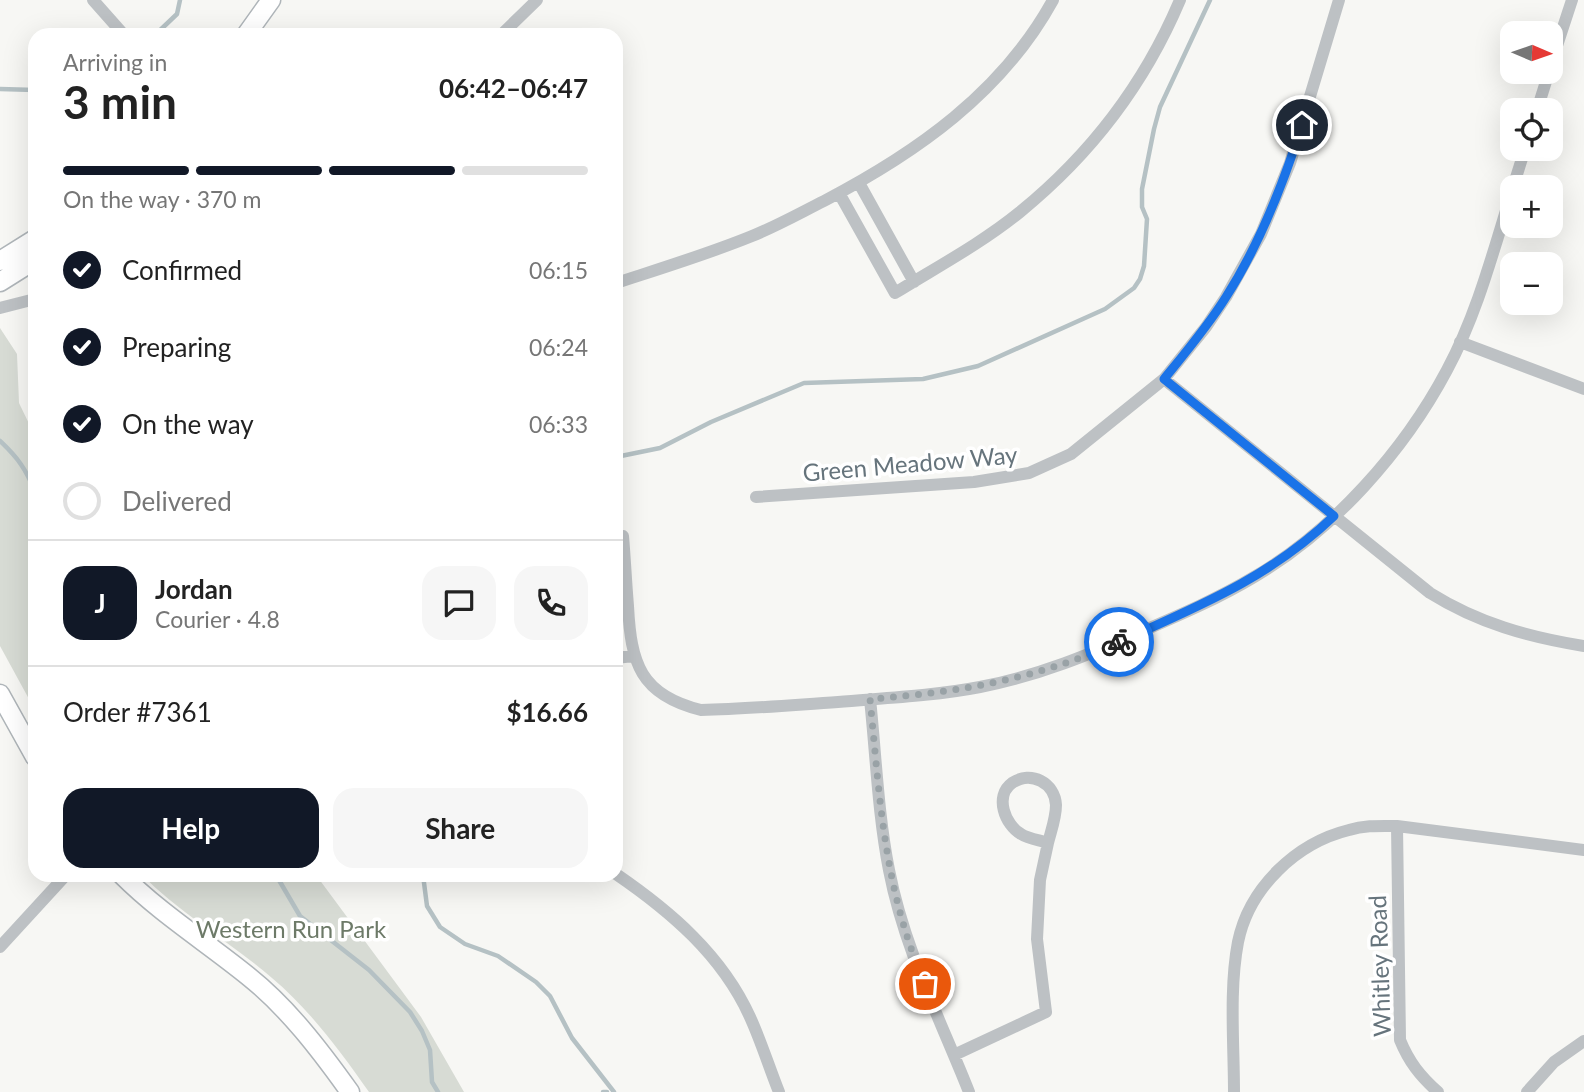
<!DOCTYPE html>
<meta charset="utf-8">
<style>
:root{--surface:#fff;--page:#f6f6f6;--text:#222;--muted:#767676;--line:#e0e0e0;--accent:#111827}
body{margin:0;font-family:Lato,sans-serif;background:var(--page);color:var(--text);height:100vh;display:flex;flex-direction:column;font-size:26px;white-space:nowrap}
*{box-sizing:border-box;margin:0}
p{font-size:23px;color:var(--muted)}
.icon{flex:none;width:38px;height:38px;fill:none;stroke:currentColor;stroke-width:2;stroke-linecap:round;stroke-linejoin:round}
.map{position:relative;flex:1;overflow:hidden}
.details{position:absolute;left:28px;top:28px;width:595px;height:854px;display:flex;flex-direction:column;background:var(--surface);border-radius:21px;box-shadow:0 7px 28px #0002}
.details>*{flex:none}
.needle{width:46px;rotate:92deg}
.controls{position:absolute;left:1500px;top:21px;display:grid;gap:14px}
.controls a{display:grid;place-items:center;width:63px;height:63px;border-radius:14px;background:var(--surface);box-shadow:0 7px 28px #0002;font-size:35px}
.pin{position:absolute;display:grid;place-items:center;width:60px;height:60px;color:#fff;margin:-30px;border:4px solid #fff;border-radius:50%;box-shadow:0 2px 7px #0007}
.courier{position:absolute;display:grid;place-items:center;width:70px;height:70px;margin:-35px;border:5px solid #1a73e8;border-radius:50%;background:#fff;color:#222;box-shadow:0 2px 9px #0007}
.head em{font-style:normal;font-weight:700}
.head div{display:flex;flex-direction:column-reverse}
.head{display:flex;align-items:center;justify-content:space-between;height:119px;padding:0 35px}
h1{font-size:46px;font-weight:700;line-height:52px}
.bar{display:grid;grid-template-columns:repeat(4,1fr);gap:10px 7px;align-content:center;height:84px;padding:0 35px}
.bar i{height:9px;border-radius:5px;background:var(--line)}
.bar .active{background:var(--accent)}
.bar p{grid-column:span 4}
.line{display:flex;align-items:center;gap:18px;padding:0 35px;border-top:2px solid var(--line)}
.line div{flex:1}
.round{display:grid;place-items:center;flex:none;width:74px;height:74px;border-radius:21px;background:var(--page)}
ol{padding:0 35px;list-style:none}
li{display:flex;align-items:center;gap:21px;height:77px}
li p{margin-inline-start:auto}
li .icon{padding:7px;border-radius:50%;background:var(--accent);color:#fff;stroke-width:4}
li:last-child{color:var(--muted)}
li i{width:38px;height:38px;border:4px solid var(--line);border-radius:50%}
.cta{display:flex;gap:14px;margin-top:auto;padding:14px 35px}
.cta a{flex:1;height:80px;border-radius:21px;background:var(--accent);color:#fff;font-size:28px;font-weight:700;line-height:80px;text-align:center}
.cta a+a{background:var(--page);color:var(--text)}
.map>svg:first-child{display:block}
</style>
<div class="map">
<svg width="1584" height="1092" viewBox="0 0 1584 1092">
<rect width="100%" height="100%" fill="#f7f7f4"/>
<path fill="#d7dbd4" d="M0,328l17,26 2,49 16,33v274l-35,-64z
M142,875h174l105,142 43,75h-95c-28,-40 -59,-82 -97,-114 -42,-36 -91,-64 -130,-103z"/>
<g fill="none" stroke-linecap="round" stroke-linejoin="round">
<path stroke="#b5c1c4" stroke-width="4.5" d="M155,35l22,-21 3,-14
M0,89l35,1
M0,441c18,17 26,28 35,51
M616,457l44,-9 51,-26 93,-39 119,-4 55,-13 127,-57 29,-21 6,-9 4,-13 3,-47 -5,-12v-18l12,-60 6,-22 50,-107
M276,875l24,41 69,54 41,42 12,19 8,19 2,32 6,10
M423,875l4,31 13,21 25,17 33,12 38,26 14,14 22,42 42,54
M603,1092h4"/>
<defs>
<path id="secondary" d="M246,35l25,-35
M0,261l35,-22
M0,282l35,-22
M0,694l35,63
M122,875c38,38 84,67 126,101 40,32 72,74 102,116"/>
</defs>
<use href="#secondary" stroke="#afb5b9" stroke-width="21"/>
<path stroke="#bdc1c4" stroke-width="12" d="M93,0l31,35
M501,35l36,-35
M1550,67l22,-67
M1537,110l12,-38
M859,183l55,99
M1513,187l12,-38
M839,193l56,100c42,-26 87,-50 125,-81 70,-57 125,-129 160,-212
M616,283c46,-15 92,-29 136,-47 25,-10 48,-23 72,-35 92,-48 178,-108 229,-201
M0,308l35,-9
M1460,342l124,47
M1164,379l266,214c48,30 98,44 154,53
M756,497l218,-15 55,-9 42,-19 93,-75 42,-52 20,-30 35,-63 29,-71 49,-163
M623,536c2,23 3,47 5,70 3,57 12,89 73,104 45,-1 91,-5 137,-8 47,-4 95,-6 142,-15 58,-11 111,-33 165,-57 37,-16 74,-32 109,-53 79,-46 150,-126 193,-207 30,-56 46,-118 65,-179
M616,658l17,-2
M870,699c6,57 8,115 19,171 15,78 51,149 80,222
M1397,826l3,214c9,22 20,36 38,52
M616,874c54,37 106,81 134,143 11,24 19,50 29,75
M0,947l66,-72
M954,1055l92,-43 -9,-73 3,-59 8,-37c-9,-3 -19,-4 -27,-9 -16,-9 -27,-38 -9,-51 19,-13 43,0 44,22 0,13 -5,26 -8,38
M1234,1092c0,-48 -5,-103 4,-150 11,-54 58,-99 111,-112 16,-5 32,-4 48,-4l187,24
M1527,1092l27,-30 30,-21"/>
<use href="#secondary" stroke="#fff" stroke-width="18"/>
</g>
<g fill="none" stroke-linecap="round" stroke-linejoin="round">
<path stroke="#99a2a6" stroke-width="7" stroke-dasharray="0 12.6" d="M925,984c-41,-94 -45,-184 -55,-285 91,-7 166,-20 249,-57"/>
<path stroke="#1a73e8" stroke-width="9" d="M1119,642c80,-36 150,-64 215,-126l-170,-137c22,-27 44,-53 62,-82 34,-53 57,-112 76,-172"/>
</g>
<g text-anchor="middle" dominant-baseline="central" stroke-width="7" stroke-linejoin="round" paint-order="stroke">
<g font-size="24" fill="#66747c" stroke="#fff">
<text transform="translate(910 463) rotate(-5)">Green Meadow Way</text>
<text transform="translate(1379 966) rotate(-92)">Whitley Road</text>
</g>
<g font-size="24" fill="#6d7a68" stroke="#fff">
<text x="291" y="928">Western Run Park</text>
</g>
</g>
</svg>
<div class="controls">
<a><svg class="needle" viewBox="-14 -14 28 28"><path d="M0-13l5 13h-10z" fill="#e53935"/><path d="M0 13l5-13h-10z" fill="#767676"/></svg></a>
<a><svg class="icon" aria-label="locate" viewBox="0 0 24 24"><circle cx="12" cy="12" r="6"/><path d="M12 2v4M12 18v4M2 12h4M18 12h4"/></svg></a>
<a>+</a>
<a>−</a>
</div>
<div class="pin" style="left:925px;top:984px;background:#ea580c"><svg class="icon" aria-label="bag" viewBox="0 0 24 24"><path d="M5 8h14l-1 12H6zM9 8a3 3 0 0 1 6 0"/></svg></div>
<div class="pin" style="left:1302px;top:125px;background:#1f2937"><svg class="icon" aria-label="home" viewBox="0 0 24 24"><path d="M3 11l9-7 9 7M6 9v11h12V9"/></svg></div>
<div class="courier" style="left:1119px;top:642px"><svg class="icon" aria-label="bike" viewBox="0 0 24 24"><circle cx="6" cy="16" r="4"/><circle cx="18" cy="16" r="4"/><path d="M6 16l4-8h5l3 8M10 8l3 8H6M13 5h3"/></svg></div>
<section class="details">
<div class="head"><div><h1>3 min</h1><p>Arriving in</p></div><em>06:42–06:47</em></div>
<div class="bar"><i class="active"></i><i class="active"></i><i class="active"></i><i></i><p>On the way · 370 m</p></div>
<ol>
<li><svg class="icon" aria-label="check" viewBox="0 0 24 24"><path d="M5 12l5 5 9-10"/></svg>Confirmed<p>06:15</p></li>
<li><svg class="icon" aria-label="check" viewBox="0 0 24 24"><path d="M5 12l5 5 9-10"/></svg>Preparing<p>06:24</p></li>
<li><svg class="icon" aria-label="check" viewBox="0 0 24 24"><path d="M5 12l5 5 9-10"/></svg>On the way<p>06:33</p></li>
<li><i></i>Delivered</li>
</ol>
<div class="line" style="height:126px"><b class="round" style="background:var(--accent);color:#fff">J</b><div><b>Jordan</b><p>Courier · 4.8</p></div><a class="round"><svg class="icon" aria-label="chat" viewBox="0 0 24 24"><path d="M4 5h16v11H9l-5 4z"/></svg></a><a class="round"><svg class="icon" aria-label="phone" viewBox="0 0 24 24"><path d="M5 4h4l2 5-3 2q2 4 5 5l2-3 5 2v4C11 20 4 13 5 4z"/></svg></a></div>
<div class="line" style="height:91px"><div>Order #7361</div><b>$16.66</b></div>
<div class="cta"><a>Help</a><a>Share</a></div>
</section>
</div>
